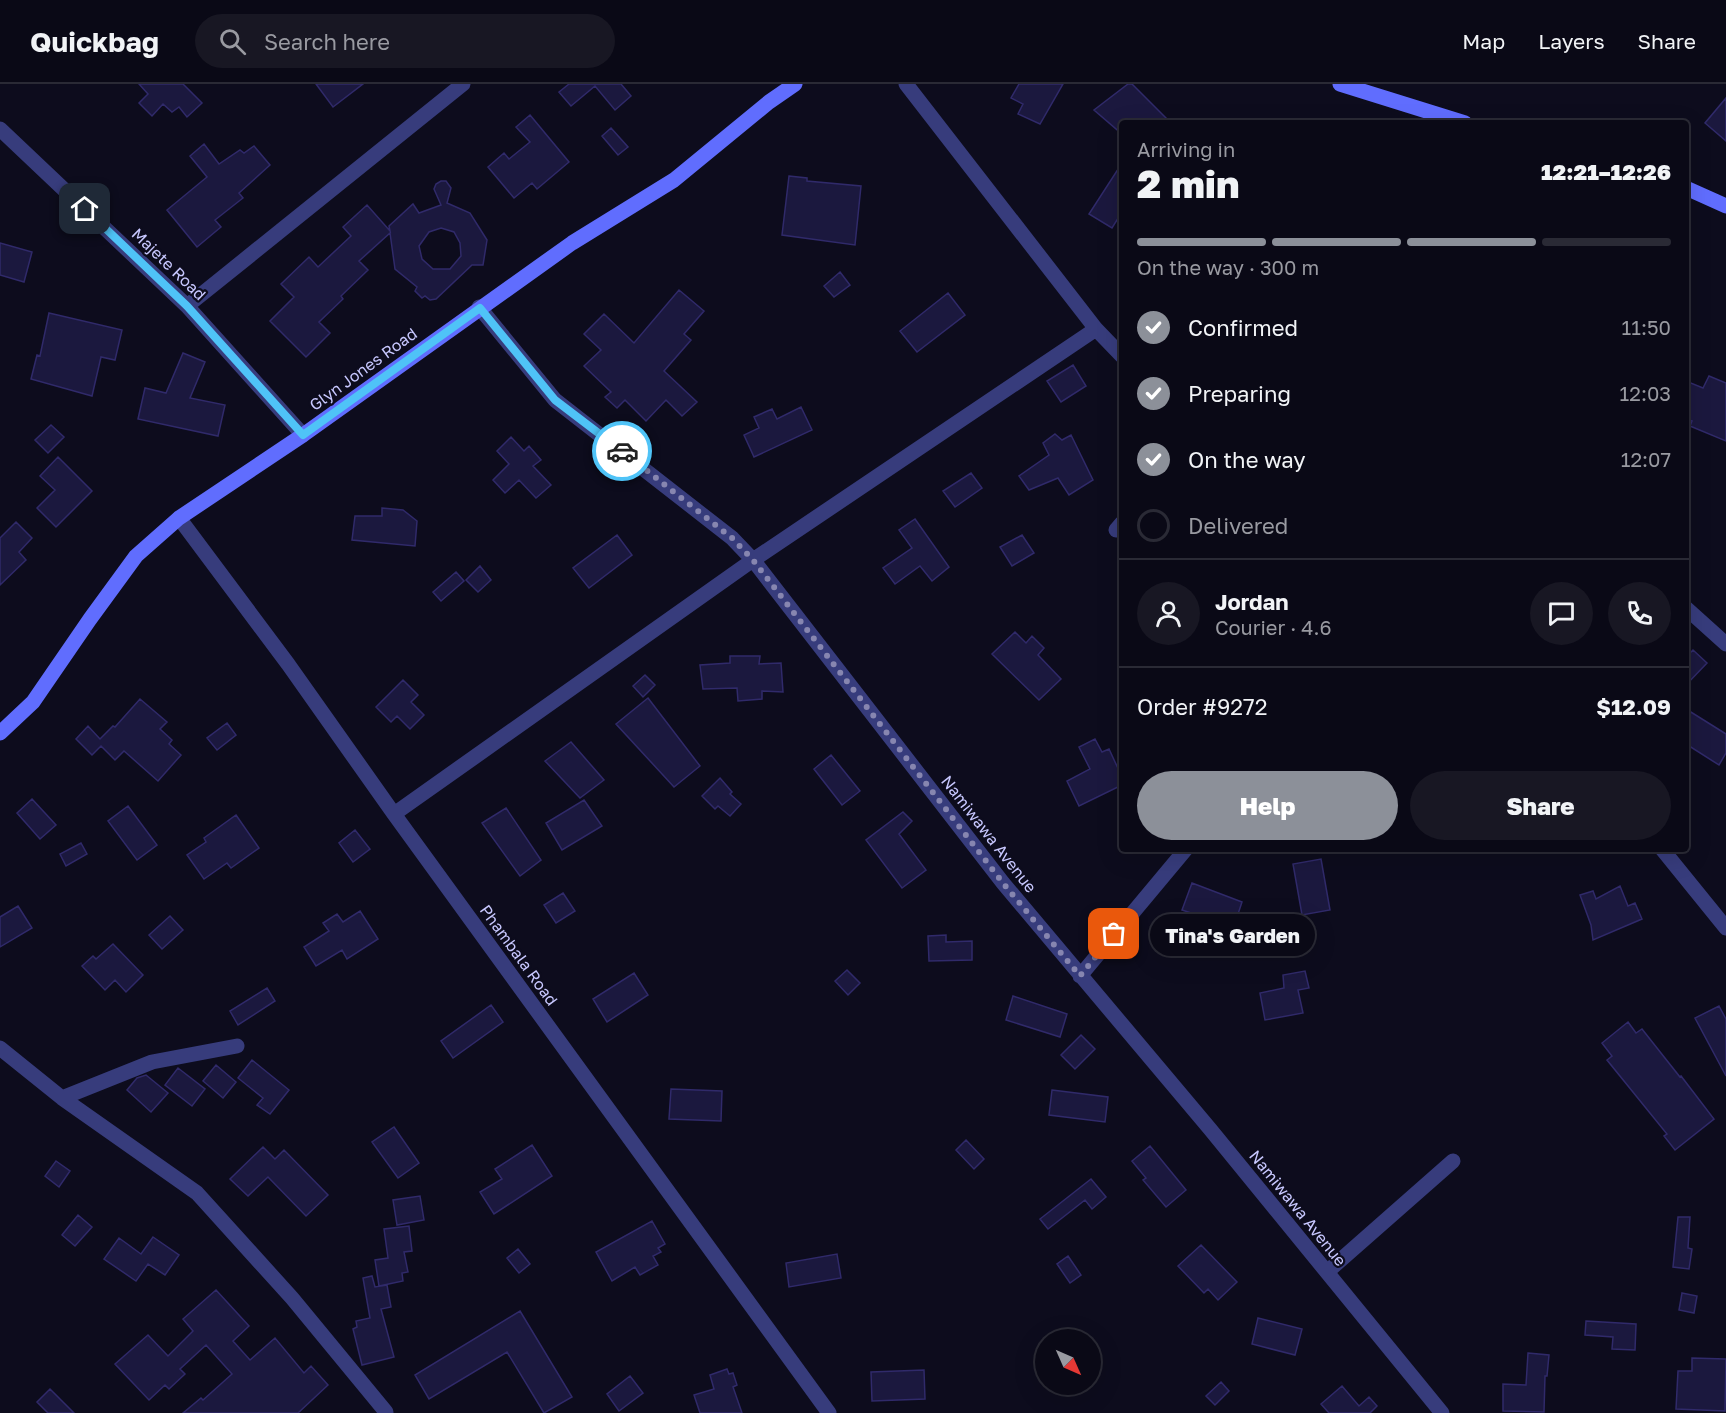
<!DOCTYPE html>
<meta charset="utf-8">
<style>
:root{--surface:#0a0916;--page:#181723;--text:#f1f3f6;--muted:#999aa1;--line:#2a2a35;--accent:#8c9099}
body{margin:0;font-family:"Golos Text",sans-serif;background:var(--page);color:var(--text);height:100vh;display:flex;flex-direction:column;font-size:22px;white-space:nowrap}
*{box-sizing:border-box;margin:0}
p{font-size:20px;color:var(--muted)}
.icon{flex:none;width:33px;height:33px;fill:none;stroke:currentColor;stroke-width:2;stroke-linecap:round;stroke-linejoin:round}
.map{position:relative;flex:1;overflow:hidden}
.side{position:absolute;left:1119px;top:36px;width:570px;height:732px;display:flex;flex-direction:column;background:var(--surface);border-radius:6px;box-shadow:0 6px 24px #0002,0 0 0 2px var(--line)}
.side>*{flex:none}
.needle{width:39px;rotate:135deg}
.buttons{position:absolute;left:1035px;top:1245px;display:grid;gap:12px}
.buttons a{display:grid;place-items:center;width:66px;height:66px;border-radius:50%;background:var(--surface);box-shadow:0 6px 24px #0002,0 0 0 2px var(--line);font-size:30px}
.pin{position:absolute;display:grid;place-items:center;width:51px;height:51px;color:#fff;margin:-26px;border-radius:12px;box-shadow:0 3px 9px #0006}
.courier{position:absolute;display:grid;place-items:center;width:60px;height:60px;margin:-30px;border:4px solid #4fc3f7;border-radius:50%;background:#fff;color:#222;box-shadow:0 2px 8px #0007}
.bubble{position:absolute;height:42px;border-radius:21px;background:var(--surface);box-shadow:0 6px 24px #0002,0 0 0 2px var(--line);font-size:20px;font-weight:800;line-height:42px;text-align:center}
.summary em{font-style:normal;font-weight:800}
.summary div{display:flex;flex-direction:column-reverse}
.summary{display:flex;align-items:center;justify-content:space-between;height:102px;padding:0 18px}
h1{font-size:39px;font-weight:800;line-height:45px}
.bar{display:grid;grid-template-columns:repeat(4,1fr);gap:9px 6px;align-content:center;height:72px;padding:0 18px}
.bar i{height:8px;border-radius:4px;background:var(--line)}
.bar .active{background:var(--accent)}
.bar p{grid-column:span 4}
.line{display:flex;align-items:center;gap:15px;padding:0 18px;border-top:2px solid var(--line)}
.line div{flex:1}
.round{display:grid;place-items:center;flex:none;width:63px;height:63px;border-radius:32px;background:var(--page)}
ol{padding:0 18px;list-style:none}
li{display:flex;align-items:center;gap:18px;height:66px}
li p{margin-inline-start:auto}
li .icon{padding:6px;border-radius:50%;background:var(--accent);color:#fff;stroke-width:4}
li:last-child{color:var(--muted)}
li i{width:33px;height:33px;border:3px solid var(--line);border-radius:50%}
.primary-button{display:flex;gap:12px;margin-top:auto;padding:12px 18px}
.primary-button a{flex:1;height:69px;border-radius:36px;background:var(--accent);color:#fff;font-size:24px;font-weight:800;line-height:69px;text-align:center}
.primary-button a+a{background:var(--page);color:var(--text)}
header{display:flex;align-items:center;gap:36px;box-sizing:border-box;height:84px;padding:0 30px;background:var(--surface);border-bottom:2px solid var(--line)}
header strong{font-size:28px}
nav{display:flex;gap:33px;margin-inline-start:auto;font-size:21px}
.search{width:420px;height:54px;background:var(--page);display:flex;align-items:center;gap:15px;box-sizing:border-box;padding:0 21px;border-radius:33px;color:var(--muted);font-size:22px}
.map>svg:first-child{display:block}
</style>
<header>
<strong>Quickbag</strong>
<div class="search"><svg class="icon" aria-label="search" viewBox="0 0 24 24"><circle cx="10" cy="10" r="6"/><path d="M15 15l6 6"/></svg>Search here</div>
<nav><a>Map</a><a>Layers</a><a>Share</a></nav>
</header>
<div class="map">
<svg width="1726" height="1329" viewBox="0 0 1726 1329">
<rect width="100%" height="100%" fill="#0d0c1d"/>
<path fill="#1b183e" stroke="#302a6a" stroke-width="1.5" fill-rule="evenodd" d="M139,0h44l19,19 -15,14 -8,-10 -7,5 -9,-8 -11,12 -13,-13 9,-9z
M316,0h47l-30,23z
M569,0h52l10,12 -16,14 -20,-24 -24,20 -12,-14z
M1019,0h44l-23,40 -22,-10 5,-10 -12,-6z
M1128,0h4l39,39h-49v11l-28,-24z
M1726,14v43l-21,-18z
M530,31l39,47 -32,27 -5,-6 -18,15 -26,-31 16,-14 5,6 21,-17 -14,-15z
M611,44l17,19 -10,8 -16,-19z
M204,60l15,20 21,-14 4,3 10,-7 16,19 -31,28 4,5 -28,22 6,7 -24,20 -30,-37 40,-33 -17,-21z
M1122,79v49l-10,16 -23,-14z
M789,92l18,2v3l54,5 -6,59 -73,-10z
M441,97h5l5,7 -4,15 23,10 17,27 -4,25h-11l-36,34 -6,1 -5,-4 -3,2 -7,-7 2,-4 -22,-18 -5,-36 -31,28 9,9 -27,26 2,3 -24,23 11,11 -24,24 -36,-36 24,-24 -13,-13 28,-27 9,10 33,-31 -8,-9 24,-22 23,26 -1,-5 24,-22 6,9 22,-8 -7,-16 2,-5zM441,144l13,4 6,11 1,13 -11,13h-17l-11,-10 -3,-13 10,-14z
M0,159l32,9 -8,30 -24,-7z
M840,188l10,13 -16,12 -10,-11z
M679,206l25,21 -20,23 7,6 -27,31 33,31 -15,14 -16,-16 -20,21 -21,-21 -8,8 -12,-11 6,-5 -27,-26 17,-16 -17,-16 20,-20 30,29z
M948,209l17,22 -48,37 -17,-21z
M49,229l73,17 -7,30 -14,-3 -9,39 -61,-17 6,-24 3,1z
M183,269l22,9 -15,36 35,7 -7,31 -80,-17 7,-31 21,5z
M1073,281l13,21 -25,16 -14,-21z
M1709,292l17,7v58l-36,-15 2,-5 -6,-2v-38l17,7z
M801,323l11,23 -58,27 -10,-22 15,-7 -5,-11 18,-8 5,10z
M51,341l13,12 -16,16 -13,-13z
M1055,350l7,6 9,-5 22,45 -24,15 -11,-17 -29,12 -10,-14 30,-21 -6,-12z
M511,353l13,14 5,-5 12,14 -8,6 18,19 -15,13 -17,-18 -14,13 -12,-13 16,-16 -12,-13z
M58,373l34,34 -36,36 -19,-19 18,-18 -15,-14z
M971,389l11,15 -27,19 -12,-16z
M382,424l21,2 14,11 -2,25 -63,-6 3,-24h27z
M915,435l34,48 -17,14 -12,-15 -25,18 -12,-16 29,-20 -13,-18z
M16,438l16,16 -13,14 7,8 -26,25v-47z
M617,451l15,20 -43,33 -16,-20z
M1022,451l12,18 -22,13 -12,-19z
M480,482l11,14 -13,12 -12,-12z
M456,488l8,9 -23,20 -8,-9z
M1015,548l11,11 6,-7 12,12 -6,7 23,24 -22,21 -47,-46z
M1693,566l14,13 -21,22v-28z
M730,572h30l-1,8 22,-1 2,29 -21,-1v8l-24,2 -1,-13 -34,1 -3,-24 30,-2z
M645,591l10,10 -12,12 -10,-11z
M403,596l15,15 -7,7 13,13 -14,14 -13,-13 -6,6 -15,-15z
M648,614l52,68 -26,21 -58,-63z
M140,615l27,23 -7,7 12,11 -3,4 12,11 -23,26 -34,-30 -9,9 -14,-14 -9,9 -16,-16 12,-13 12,13 13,-13 2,1z
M1686,625l40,25v19l-7,12 -33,-21z
M227,639l9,12 -19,15 -10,-12z
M1095,655l7,13 7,-3 13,28v8l-43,21 -12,-25 23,-12 -11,-22z
M571,658l33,38 -24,18 -35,-37z
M831,671l29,36 -18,14 -28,-36z
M720,694l12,14 -2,2 11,10 -11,12 -12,-10 -3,3 -13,-13z
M32,715l24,26 -16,14 -23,-26z
M584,716l18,26 -40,24 -16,-27z
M128,722l29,39 -20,15 -29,-39z
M506,724l35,52 -21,16 -38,-53z
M903,728l9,9 -13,13 27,36 -24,18 -36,-48z
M236,731l23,33 -28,20 -4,-5 -23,16 -17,-24 19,-13 -2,-4z
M355,746l15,19 -17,13 -14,-19z
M81,759l6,11 -21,12 -6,-12z
M1321,775l9,51 -28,5 -9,-51z
M1192,799l50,19 -4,12 17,18 6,-5 8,9 -12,12 -9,-9 5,-5 -46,-18 -5,14 -16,-6 5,-11 -9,-3z
M1620,802l8,20 7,-3 7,16 -49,21 -2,-15 -11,-30 13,-4 3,8z
M563,809l12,18 -19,12 -12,-18z
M18,822l14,22 -32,19v-30z
M360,827l18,28 -31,20 -5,-9 -26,16 -12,-19 25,-16 -6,-8 14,-9 6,8z
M170,832l13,14 -21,19 -13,-14z
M1284,846h5l7,7 -20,19 -9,-9z
M946,851v7l26,-1v19l-43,1 -1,-25z
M113,860l30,31 -17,17 -11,-12 -10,10 -23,-24 11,-10 3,3z
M847,886l13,13 -12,12 -13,-14z
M1305,887l4,17 -11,2 5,23 -38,7 -5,-27 24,-5 -1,-13z
M634,889l14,22 -41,27 -14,-23z
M267,904l8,13 -37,24 -8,-14z
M1013,912l54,18 -7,23 -54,-17z
M491,921l12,17 -50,36 -12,-17z
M1719,922l7,13v57l-31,-58z
M1628,938l8,11 6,-4 38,48 1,-1 33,43 -39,31 -11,-14 3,-2 -60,-74 5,-4 -10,-13z
M1081,951l14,14 -20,20 -14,-14z
M252,976l37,30 -19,24 -13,-9 6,-7 -25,-20z
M216,981l20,17 -13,16 -20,-17z
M178,984l27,21 -13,17 -27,-21z
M146,991l22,18 -17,19 -24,-22 10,-12z
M671,1005l51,2 -1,30 -52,-2z
M1052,1006l56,7 -3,25 -56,-7z
M394,1043l25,36 -21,15 -26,-36z
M966,1056l18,19 -10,10 -18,-19z
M532,1061l20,31 -58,38 -14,-22 22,-13 -7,-10z
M1150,1062l36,44 -20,17 -23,-27 3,-2 -14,-17z
M263,1063l12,12 9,-9 44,45 -22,21 -38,-39 -20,19 -18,-17z
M56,1077l14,10 -11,16 -14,-11z
M1091,1095l15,18 -14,12 -7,-9 -37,29 -8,-10z
M420,1112l4,24 -27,5 -4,-25z
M78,1131l14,12 -17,19 -13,-11z
M1678,1133h12l-2,31 4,1 -3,20 -16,-2z
M652,1137l13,23 -7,4 3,4 -8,4 5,9 -18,10 -5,-8 -23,14 -16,-29z
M409,1142l3,25 -8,1 4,20 -6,1 1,8 -24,5 -4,-26 13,-2 -4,-29z
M153,1153l26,18 -14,20 -17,-11 -12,17 -32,-22 15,-21 22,16z
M1201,1161l36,37 -19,18 -10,-11 -4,4 -26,-27z
M518,1165l12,15 -11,9 -12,-15z
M837,1170l4,24 -52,9 -3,-24z
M1068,1172l13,19 -11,8 -13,-19z
M372,1192l3,11 12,-2 4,22 -10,2 13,48 -32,8 -9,-36 4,-2 -1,-6 14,-3 -7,-40z
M216,1206l33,36 -16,15 17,19 25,-22 29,35 7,-7 17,19 -30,28h-115l18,-15 2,2 29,-26 -26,-29 -26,24 5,5 -16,15 -4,-4 -16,15 -34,-36 33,-29 20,21 25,-25 -10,-12z
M1682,1209l15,3 -3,17 -15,-3z
M520,1227l52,86 -28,16 -37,-61 -78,47 -14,-24z
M1258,1234l44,11 -7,26 -43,-11z
M1586,1237l50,3 -1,26 -23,-1 1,-12 -28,-2z
M1528,1269l21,2 -2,21h-2l-1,36 -41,-1v-27l23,1z
M1692,1274l34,1 -1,52 -49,-2 2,-38h14z
M727,1285l2,5 4,-1 4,12 -4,2 9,26h-42l-6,-18 20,-6 -4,-14z
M924,1286l1,29 -53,2 -1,-29z
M630,1292l13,17 -24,18 -12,-17z
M1221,1298l8,9 -14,14 -9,-9z
M1342,1302l17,20 10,-9 8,9 -7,7h-41l-8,-9z
M50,1305l24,24h-26l-11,-11z"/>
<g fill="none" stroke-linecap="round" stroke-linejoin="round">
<path stroke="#373c7c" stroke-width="15" d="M906,0l190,245 26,27
M0,45l187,177 116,129
M187,222l276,-222
M479,223l76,93 177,138 21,22 250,323 207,246 232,284
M179,434l109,146 106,150 435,599
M1116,446l6,-7
M1686,524l40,36
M394,730l359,-254 343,-231
M1662,765l64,79
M1080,892l106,-127
M0,964l62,50 135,95 95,105 94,114
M62,1014l90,-36 85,-16
M1327,1188l126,-111"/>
<path stroke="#606dfe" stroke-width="15" d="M1340,0l125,39
M1686,104l40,18
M0,649l33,-31 57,-83 46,-63 43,-38 124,-83 269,-192 102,-63 95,-78 26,-18"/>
</g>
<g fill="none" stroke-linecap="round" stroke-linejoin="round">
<path stroke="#8786b0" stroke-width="6" stroke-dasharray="0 10.8" d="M622,367l110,87 21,22 250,323 77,93 34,-42"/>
<path stroke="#4fc3f7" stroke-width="8" d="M85,125l102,97 116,129 177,-127 75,92 67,51"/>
</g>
<g text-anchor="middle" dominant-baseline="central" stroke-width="4.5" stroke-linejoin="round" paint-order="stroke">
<g font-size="16" fill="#c8c8ff" stroke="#0d0c1d">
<text transform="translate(169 180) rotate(44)">Majete Road</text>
<text transform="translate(363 285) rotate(-36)">Glyn Jones Road</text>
<text transform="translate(989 750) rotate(52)">Namiwawa Avenue</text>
<text transform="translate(519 871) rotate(54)">Phambala Road</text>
<text transform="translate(1298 1124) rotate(51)">Namiwawa Avenue</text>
</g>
</g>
</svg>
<div class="buttons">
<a><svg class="needle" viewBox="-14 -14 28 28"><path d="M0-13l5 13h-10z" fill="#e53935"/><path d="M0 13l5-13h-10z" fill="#999aa1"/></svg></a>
</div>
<div class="pin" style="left:1114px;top:850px;background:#ea580c"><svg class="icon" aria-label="bag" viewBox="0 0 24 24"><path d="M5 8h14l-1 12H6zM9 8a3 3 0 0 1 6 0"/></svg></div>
<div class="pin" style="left:85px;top:125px;background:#1f2937"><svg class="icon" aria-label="home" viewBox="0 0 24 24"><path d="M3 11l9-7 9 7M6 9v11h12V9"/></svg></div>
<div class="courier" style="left:622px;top:367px"><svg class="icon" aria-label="car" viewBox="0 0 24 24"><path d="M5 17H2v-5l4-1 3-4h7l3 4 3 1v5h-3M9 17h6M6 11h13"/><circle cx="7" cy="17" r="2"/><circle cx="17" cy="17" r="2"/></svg></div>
<div class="bubble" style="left:1150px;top:830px;width:165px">Tina's Garden</div>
<section class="side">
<div class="summary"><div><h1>2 min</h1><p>Arriving in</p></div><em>12:21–12:26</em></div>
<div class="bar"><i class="active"></i><i class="active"></i><i class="active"></i><i></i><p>On the way · 300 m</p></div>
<ol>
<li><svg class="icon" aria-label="check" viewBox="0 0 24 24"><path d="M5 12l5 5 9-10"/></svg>Confirmed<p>11:50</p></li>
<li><svg class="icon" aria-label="check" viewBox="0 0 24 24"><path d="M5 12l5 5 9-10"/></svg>Preparing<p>12:03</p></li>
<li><svg class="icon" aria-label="check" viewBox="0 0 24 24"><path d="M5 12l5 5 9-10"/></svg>On the way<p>12:07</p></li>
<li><i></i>Delivered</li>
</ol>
<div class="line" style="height:108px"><a class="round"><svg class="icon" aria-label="person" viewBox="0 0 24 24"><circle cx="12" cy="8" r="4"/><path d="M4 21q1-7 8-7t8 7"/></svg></a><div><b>Jordan</b><p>Courier · 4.6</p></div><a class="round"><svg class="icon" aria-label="chat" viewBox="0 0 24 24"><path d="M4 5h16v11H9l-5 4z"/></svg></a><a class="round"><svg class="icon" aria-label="phone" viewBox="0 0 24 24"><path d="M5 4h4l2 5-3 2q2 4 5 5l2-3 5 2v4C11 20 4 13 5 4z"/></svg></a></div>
<div class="line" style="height:78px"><div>Order #9272</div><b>$12.09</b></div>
<div class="primary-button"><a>Help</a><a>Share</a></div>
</section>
</div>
